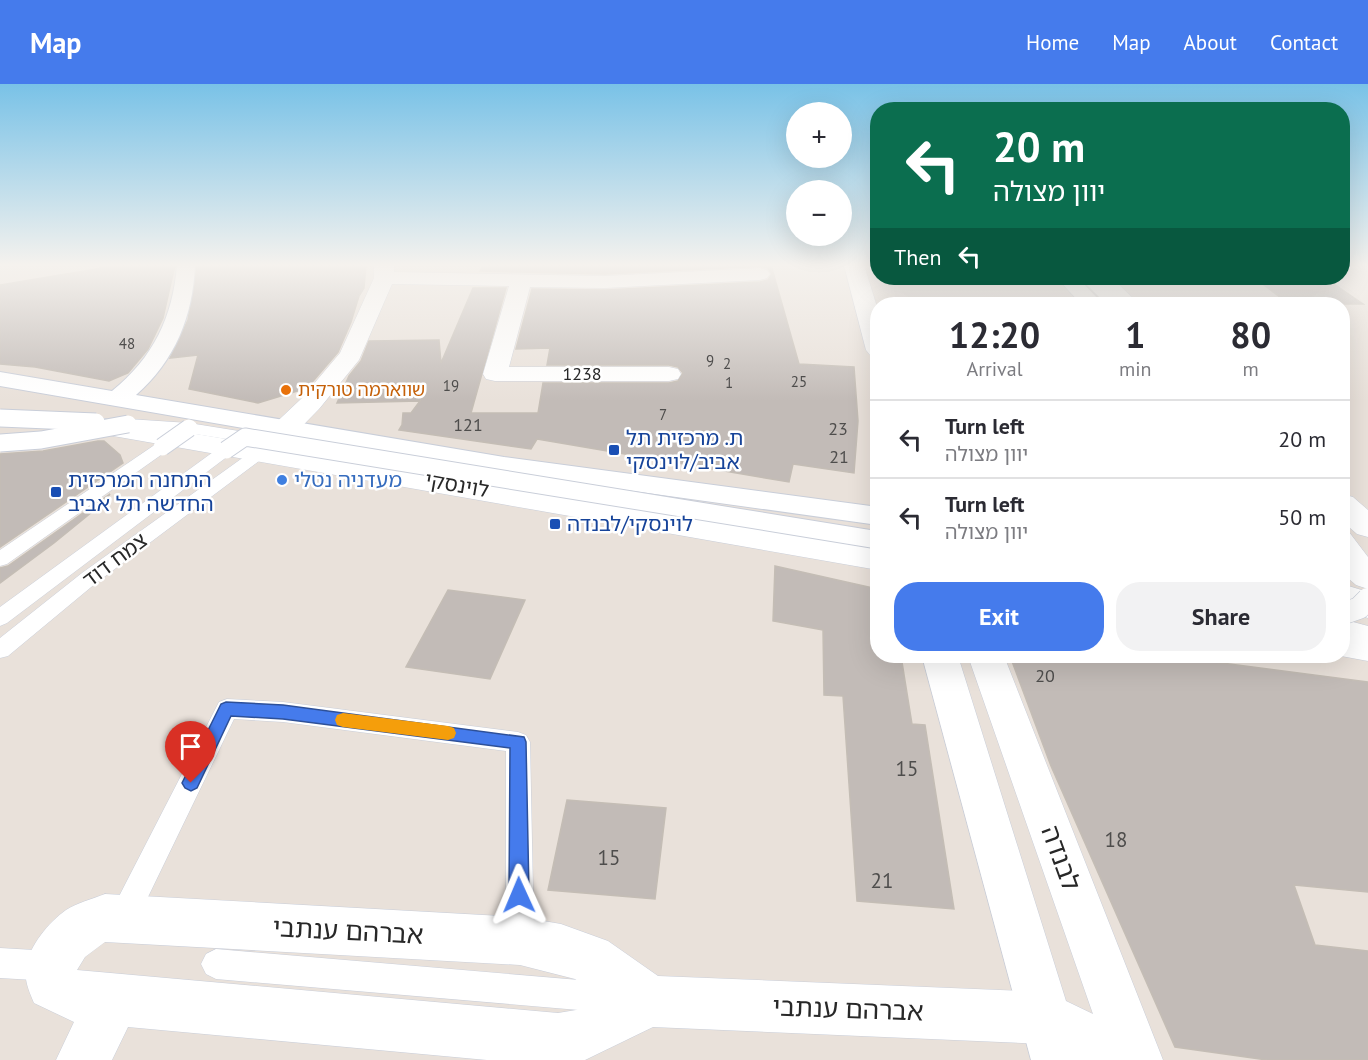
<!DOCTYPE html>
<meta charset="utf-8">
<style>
:root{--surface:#fff;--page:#f2f2f3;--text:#2b2b33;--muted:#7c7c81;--line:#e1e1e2;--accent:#457bec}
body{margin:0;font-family:"PT Sans","Noto Sans Hebrew",sans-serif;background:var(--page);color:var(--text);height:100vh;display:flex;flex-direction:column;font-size:22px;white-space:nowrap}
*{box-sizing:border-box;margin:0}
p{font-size:20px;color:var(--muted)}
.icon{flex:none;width:33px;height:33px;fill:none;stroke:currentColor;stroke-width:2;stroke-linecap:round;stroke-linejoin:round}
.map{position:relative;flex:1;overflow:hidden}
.side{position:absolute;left:870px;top:213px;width:480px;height:366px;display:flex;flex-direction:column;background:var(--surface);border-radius:24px;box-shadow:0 6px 24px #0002}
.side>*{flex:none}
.hud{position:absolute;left:870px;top:18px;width:480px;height:183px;border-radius:24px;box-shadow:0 6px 24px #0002;background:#0b6e4f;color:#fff;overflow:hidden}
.controls{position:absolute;left:786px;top:18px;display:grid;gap:12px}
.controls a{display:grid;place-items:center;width:66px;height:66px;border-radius:50%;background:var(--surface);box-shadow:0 6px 24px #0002;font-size:30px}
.pin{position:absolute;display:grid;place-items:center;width:51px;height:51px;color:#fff;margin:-62px -26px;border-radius:50% 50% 50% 0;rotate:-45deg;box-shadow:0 0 6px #0007}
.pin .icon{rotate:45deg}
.me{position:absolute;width:66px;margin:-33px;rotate:359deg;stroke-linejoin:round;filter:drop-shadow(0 0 4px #0008)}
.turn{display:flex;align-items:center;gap:21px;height:126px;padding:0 24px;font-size:27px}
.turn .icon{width:78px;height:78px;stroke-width:2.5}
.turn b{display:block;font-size:42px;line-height:51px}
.then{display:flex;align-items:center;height:57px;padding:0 24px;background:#0003;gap:12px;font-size:22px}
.eta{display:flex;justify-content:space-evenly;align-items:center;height:102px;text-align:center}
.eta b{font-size:36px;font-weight:800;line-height:42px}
.primary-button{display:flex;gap:12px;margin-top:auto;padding:12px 24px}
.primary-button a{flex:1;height:69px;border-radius:24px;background:var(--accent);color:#fff;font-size:24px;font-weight:800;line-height:69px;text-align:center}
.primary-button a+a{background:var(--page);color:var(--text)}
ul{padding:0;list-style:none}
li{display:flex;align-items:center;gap:18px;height:78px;padding:0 24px;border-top:2px solid var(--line)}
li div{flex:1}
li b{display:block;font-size:22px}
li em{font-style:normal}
header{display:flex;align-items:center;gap:36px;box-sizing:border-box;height:84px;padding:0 30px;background:var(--accent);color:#fff}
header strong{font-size:28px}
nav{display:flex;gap:33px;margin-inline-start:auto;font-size:21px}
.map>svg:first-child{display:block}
</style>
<header>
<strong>Map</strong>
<nav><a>Home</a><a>Map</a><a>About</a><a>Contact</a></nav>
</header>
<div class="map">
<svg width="1368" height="976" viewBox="0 0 1368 976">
<rect width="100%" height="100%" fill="#e9e1da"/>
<g fill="#c2bbb7" stroke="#c4bdb5" stroke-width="1.5">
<path d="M120,181H175L163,234L148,265L128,289L109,297L35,283L0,280V201Z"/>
<path d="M197,181H366L364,204L359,212L351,238L338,268L307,304L258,319L189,305L198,271L170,274L188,236Z"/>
<path d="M483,181H771L799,280L854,283L858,337L854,389L793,380L789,398L537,355L531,365L399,346L402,341L403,329H411L420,317L337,319L349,292L361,277L369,257L439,256L441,279L473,204H506L471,329H538L543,299H669L678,297L683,289L678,283L669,281H547L550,264L516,265L532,205L605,206L760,198L768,196L772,190L768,184L760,182L605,190L480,187Z"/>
<path d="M1255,194H1325L1363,220H1289Z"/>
<path d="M98,357H104L120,371L123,379L0,463V370L43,367Z"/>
<path d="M110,410L103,419L54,459L0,499V484L8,482Z"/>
<path d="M775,482L878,505V572H901L912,640L925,641L954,825L857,817L843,612L824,611L823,546L773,537Z"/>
<path d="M448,506L525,516L490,595L406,583Z"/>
<path d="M1010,572H1168L1368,598V808L1294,801L1315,861L1368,867V976H1267L1175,963L1051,682Z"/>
<path d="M567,716L666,724L655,815L548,806Z"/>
</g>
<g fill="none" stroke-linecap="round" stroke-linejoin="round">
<g stroke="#c9ced9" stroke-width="1">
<g id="service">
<path d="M1080,194H1092L1119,220H1106Z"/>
<path d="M128,335L189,339L245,348L253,353L245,358L189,349L122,343L120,340L122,337Z"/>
<path d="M162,358L170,363L168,366L7,480L0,482V466L156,360Z"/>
<path d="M226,361L234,366L232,369L7,539L0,542V523L220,363Z"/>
<path d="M261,363L269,368L267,371L96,499L8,572L0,574V554L82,489L255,365Z"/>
<path d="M1342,446L1349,448L1368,473V500L1361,498L1355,484L1342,466Z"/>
<path d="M1342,535L1368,542V558L1342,551Z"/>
<path d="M227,615L283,618L518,648L526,651L530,658L534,857L530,867L520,871L510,867L506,857V667L283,638L234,635L133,844L123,848L113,844L109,834L113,824L219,618Z"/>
<path d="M0,864L51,867L61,872L66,882L61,892L51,897L0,894Z"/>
<path d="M216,865L626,900L637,904L641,915L637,926L626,930L216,895L206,890L201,880L206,870Z"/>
</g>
</g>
<g stroke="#c9ced9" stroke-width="2">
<path id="pedestrian" d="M177,181H195C193,232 175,277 136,311L504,373L878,423V441L504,389L0,302V288L112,307C153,274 173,233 177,181Z"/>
</g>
<g stroke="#c9ced9" stroke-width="1">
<g id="minor">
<path d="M374,181H394V188L605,192L760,184L767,186L770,190L767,194L760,196L605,204L530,203L509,283H669L678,285L681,290L678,295L669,297H495L486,295L483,290L509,202L392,200L359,276L319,325L271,374L261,376L251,374L247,368L251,362L301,315L340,269L374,194Z"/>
<path d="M105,810L520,833L561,840L608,857L658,892L1046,908L1064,916L1072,934L1064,952L1046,960L653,943L585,976H487L128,943L112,976H56L74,938L34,919C29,907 24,896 26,883C29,862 49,838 66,826C77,819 92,815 105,810ZM105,858L520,881L575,895L602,914L576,926L558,929L77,886L85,873Z"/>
</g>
</g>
<g stroke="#c9ced9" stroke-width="1">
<g id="tertiary">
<path d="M844,181H864L878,226V273L870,271L866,266Z"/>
<path d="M88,332L878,464V486L79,346L75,340L79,334Z"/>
<path d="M1342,500L1368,508V534L1342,525Z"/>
<path d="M1342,544L1368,549V577L1341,572Z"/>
<path d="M922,572H958L1066,917L1093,930L968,572H1004L1163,976H1031Z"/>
</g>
</g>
<g stroke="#c9ced9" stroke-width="1">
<g id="secondary">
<path d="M1057,194H1078L1103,220H1081Z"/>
<path d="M1091,194H1112L1139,220H1116Z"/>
<path d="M1342,410L1353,413L1368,426V453L1357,450L1342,437Z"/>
<path d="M1342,459L1353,462L1368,475V505L1356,501L1342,489Z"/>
</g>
</g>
<use href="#service" fill="#fff" fill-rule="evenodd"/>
<use href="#pedestrian" fill="#fff" fill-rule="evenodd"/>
<use href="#minor" fill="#fff" fill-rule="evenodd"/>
<use href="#tertiary" fill="#fff" fill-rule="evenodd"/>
<use href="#secondary" fill="#fff" fill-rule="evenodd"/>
<g stroke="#c9ced9" stroke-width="19" stroke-linecap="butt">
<g id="service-bridge-far1">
<path d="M0,334L96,338"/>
<path d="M0,359L41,356L128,340"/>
<path d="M162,363L189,344"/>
<path d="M226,366L245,353L878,456"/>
</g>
</g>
<g stroke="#c9ced9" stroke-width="23" stroke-linecap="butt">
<path id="service-bridge" d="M1342,530L1359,524L1368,515"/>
</g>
<use href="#service-bridge-far1" stroke="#fff" stroke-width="17"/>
<use href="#service-bridge" stroke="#fff" stroke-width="22"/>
</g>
<linearGradient id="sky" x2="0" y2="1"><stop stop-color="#79c2e7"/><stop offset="0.57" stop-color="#f5f2ee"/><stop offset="1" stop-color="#f5f2ee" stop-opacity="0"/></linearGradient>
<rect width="1368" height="317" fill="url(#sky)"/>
<path fill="#457bec" stroke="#2d5099" stroke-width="1.5" d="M226,618L283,621L524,653L526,658L529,811L526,818L519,821L512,818L509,811L510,664L283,635L231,632L197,704L191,707L185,704L182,699L185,693L221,620Z"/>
<path fill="#f59e0b" d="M343,629L448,642L454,644L456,649L454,654L448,656L343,643L337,641L335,636L337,631Z"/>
<circle fill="#e8710a" stroke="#fff" stroke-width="2" cx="286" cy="306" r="6"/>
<g fill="#1a4fb4" stroke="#fff" stroke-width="2">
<rect x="608" y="360" width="12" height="12" rx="3"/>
<rect x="50" y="402" width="12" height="12" rx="3"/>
<rect x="549" y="434" width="12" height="12" rx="3"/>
</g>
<circle fill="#3f7fe0" stroke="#fff" stroke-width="2" cx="282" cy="396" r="6"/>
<g text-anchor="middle" stroke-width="5" stroke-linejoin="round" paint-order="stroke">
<g font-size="15" fill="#4e4d4c">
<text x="127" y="265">48</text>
<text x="710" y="282">9</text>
<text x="727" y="285">2</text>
<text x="799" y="303">25</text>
<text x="729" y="304">1</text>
<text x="451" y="307">19</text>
<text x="663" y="336">7</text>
</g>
<g font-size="18" fill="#282828" stroke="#fff">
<text x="582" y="296">1238</text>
</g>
<g font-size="18" fill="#c56008" stroke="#fff" text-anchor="start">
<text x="298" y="312">שווארמה טורקית</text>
</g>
<g font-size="18" fill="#4e4d4c">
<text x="468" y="347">121</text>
<text x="838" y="351">23</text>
<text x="839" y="379">21</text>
<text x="1045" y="598">20</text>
</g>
<g font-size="21" fill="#164399" stroke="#fff" text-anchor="start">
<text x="626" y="361">ת. מרכזית תל<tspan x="626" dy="24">אביב/לוינסקי</tspan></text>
<text x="68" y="403">התחנה המרכזית<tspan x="68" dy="24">החדשה תל אביב</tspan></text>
<text x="567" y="447">לוינסקי/לבנדה</text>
</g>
<g font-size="21" fill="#366cbe" stroke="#fff" text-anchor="start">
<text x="294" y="403">מעדניה נטלי</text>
</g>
<g font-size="21" fill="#282828" stroke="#fff">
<text transform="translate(457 401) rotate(10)" y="7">לוינסקי</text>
<text transform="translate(115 476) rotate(-37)" y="7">צמח דוד</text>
</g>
<g font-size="21" fill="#4e4d4c">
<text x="907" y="692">15</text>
<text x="1116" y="763">18</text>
<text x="609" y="781">15</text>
<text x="882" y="804">21</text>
</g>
<g font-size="26" fill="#282828" stroke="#fff">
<text transform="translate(1061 774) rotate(70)" y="9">לבנדה</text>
<text transform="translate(348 847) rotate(3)" y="9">אברהם ענתבי</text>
<text transform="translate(848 925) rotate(2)" y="9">אברהם ענתבי</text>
</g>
</g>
</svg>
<div class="controls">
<a>+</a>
<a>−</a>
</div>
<div class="pin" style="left:191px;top:699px;background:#d93025"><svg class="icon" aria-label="arrive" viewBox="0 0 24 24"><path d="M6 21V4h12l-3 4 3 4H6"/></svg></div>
<svg class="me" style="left:519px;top:811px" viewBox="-20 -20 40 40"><path d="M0-17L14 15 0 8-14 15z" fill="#457bec" stroke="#fff" stroke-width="4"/></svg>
<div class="hud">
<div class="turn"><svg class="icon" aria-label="left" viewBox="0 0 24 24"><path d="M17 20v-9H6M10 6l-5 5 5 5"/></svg><div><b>20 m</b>יוון מצולה</div></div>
<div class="then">Then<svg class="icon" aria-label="left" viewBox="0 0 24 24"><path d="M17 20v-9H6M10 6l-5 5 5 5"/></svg></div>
</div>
<section class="side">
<div class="eta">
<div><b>12:20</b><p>Arrival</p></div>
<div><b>1</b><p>min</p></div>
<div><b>80</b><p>m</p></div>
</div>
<ul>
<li><svg class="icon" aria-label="left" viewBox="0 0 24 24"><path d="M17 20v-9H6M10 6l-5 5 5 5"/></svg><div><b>Turn left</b><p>יוון מצולה</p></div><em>20 m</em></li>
<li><svg class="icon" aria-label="left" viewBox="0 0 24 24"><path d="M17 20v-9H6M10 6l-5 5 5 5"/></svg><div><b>Turn left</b><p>יוון מצולה</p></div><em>50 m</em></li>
</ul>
<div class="primary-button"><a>Exit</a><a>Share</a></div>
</section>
</div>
